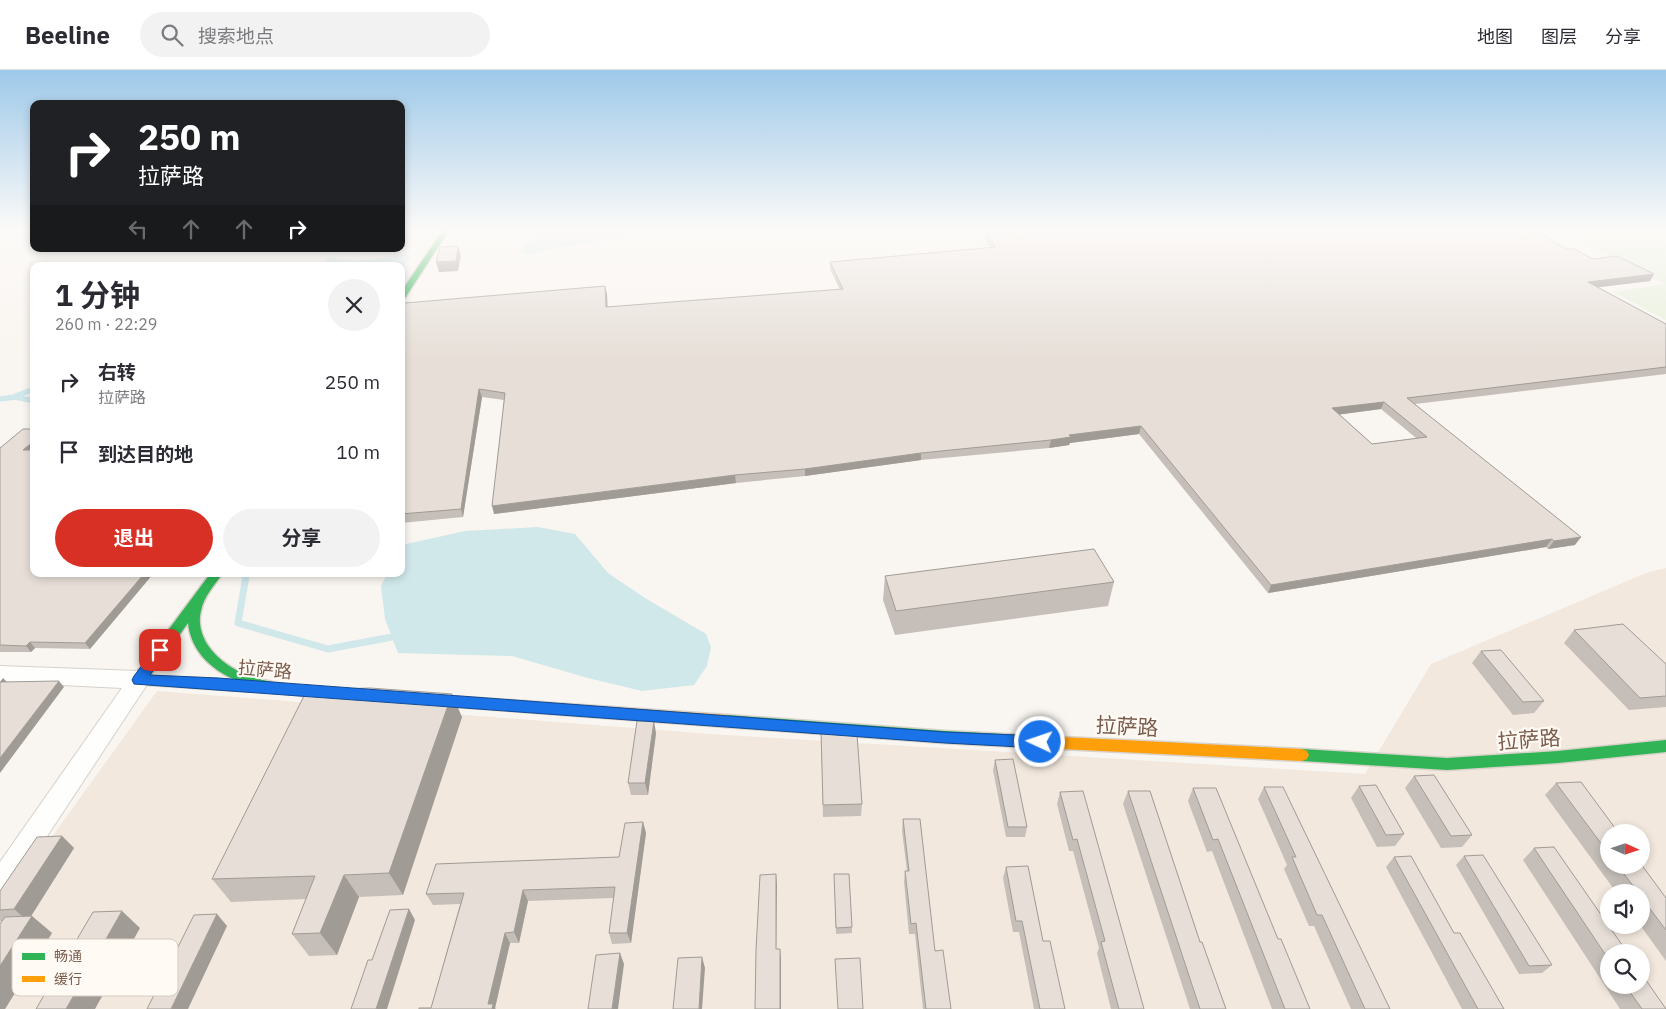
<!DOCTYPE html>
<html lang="zh">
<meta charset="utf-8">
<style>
:root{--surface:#fff;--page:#f2f2f3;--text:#2b2b33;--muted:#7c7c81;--line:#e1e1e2;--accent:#d93025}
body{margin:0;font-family:"IBM Plex Sans","Noto Sans SC",sans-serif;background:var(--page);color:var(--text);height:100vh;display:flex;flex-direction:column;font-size:19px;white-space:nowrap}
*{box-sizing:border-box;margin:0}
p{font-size:16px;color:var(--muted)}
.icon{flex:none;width:28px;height:28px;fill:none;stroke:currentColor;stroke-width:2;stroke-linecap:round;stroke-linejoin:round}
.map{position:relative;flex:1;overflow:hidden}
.side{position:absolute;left:30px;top:192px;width:375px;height:315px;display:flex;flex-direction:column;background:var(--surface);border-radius:10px;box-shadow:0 2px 8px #0003}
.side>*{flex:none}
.banner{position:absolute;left:30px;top:30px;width:375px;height:152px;border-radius:10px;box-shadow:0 2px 8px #0003;background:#202124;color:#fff;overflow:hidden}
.needle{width:32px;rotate:93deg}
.tools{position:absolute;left:1600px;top:754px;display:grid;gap:10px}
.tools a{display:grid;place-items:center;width:50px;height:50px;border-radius:50%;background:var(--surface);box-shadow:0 2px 8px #0003;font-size:25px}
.pin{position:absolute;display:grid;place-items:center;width:42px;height:42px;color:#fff;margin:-21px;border-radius:10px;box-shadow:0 2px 8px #0006}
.me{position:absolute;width:55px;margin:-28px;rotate:273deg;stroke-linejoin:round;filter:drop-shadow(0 0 4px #0008)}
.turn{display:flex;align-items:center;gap:18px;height:105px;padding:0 25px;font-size:22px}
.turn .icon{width:65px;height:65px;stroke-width:2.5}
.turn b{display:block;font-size:35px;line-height:42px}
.lanes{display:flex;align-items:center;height:48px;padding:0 25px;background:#0003;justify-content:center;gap:25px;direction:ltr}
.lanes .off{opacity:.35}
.round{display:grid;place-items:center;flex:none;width:52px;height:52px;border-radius:26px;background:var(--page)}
.head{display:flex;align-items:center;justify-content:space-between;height:85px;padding:0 25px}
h1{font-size:30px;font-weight:700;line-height:38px}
.button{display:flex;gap:10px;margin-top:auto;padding:10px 25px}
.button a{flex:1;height:58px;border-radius:30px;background:var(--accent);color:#fff;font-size:20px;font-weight:700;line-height:58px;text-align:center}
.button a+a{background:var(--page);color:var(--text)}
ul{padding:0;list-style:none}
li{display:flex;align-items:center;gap:15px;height:70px;padding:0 25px}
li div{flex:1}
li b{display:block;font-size:19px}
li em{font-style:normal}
header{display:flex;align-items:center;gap:30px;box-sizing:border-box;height:70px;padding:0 25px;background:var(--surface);border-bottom:1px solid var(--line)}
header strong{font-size:24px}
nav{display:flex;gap:28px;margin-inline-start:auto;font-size:18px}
.search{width:350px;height:45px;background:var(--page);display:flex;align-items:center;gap:12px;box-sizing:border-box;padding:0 18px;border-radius:28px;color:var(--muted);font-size:19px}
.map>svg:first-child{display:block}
</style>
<header>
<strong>Beeline</strong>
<div class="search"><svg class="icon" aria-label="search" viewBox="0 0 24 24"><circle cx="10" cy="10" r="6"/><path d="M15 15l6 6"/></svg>搜索地点</div>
<nav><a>地图</a><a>图层</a><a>分享</a></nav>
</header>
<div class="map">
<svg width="1666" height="939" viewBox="0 0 1666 939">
<rect width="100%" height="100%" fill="#f9f5f0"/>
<path fill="#f2e8de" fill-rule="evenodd" d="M1666,498V939H0V839L157,621L710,664L1365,704L1431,594L1646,503ZM1609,762H1641V795H1609ZM1609,822H1641V855H1609ZM1609,882H1641V915H1609Z"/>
<path fill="#e7f0db" d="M1569,160H1666V250L1613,222L1665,214L1589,176Z"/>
<g fill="#d0e8ea">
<path d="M545,160H632L633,161L624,168L573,175L528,185L521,181L537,163Z"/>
<path d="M406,183L411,187L401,198V196H325L327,187C355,194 379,189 406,183Z"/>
<path d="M538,457L575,464L608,503L645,528L706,564L711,577L707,596L694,615L642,621L588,608L512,586L398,583L385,549L381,516L387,504H401L402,475L465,461Z"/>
</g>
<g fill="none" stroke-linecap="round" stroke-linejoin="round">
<g stroke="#d0e8ea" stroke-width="5.5">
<path d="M16,326L34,319"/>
<path d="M0,329L15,327L34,331"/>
</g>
<path stroke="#d0e8ea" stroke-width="7" d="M243,504L246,506L238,553L328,579L392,567"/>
<g stroke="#d7d1cb" stroke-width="2">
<path id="street" d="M0,596L139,601L147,604L150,610L9,824L0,828V792L122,618L0,612Z"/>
</g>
<g stroke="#d9d2cb" stroke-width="3">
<g id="fast">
<path d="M443,160H449L405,228L401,230V222Z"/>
<path d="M210,504H222C214,516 204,526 201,541C198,552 201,564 207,574C235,617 300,616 345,619L350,620L352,624L350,628L345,629C313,627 280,625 249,615L248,620L243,621L134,614L132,610L134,606ZM188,553C191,581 211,599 235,610L150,606Z"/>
<path d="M727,645L945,661L1062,667L1067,669L1069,673L1067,677L1062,679L945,673L727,657L722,655L720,651L722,647Z"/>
<path d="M1666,670V682L1558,693L1447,700L1302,691L1297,689L1295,685L1297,681L1302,679L1447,688L1558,681Z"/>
</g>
</g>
<g stroke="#d9d2cb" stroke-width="3">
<g id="slow">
<path d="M418,624L727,645L732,647L734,651L732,655L727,657L418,634L413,633L411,629L413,625Z"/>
<path d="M1062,667L1302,679L1307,681L1309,685L1307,689L1302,691L1062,679L1057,677L1055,673L1057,669Z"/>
</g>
</g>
<use href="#street" fill="#fefefd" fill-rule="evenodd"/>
<use href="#fast" fill="#30b455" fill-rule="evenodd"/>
<use href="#slow" fill="#ff9f0a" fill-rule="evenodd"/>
</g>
<g fill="#c6bfb9" fill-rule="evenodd">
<path d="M1010,160H1534L1566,179L1593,189L1654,204L1650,211L1598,217L1666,254V304L1415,334L1575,475L1548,479L1546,477L1268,523L1139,364L1070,373L1069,375L1049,378L921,390L805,406L736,413L494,444L504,330L482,327L463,447L401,453V246L607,223V237L840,220L830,199V192L991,178L984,169L985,163L1011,161ZM1381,339L1416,368L1372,374L1339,344Z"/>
<path d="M0,378L34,504H153L90,579L35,578L31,582H0Z"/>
<path d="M885,506L1114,512L1108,536L895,565L883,530Z"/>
<path d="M1574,560L1666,594V637L1629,640L1564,573Z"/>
<path d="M1481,581L1544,631L1534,643L1513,645L1472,593Z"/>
<path d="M462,647L403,825L359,827L337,885L309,886L292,864L306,829L231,832L212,809Z"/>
<path d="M821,661L862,734L861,746L823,747Z"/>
<path d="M656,663L648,725H631L628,713Z"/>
<path d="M995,690L1027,757L1025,767H1006L993,700Z"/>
<path d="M1414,706L1472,765L1462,777L1441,778L1405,718Z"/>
<path d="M1556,713L1609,762V795H1641L1666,828V891L1640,855H1641V822H1616L1545,725Z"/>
<path d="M1359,716L1404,764L1395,776L1377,777L1351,728Z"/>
<path d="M1264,717L1390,939H1351L1314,856H1309L1284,799L1287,795L1258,729Z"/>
<path d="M1193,718L1278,869L1310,939H1272L1212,781L1207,782L1188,731Z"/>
<path d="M1128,721L1200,872L1226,939H1190L1123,734Z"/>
<path d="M1060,722L1144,939H1111L1097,883L1099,878L1073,781H1069L1057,734Z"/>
<path d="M903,749L935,881L951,939H923L915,864H909L904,812L905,801H907L902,761Z"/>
<path d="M643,752L646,763L631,873L612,874L609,863L614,828L528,831L519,873H510L495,938H431L460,834L433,835L426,824L619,787Z"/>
<path d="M62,766L74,778L31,846L52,863L5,939H0L2,852L0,851V821Z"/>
<path d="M1534,778L1609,882V915H1641L1666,939H1620L1523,790Z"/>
<path d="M1464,786L1552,895L1542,903L1519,904L1456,795Z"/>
<path d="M1394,787L1454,863L1504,939H1462L1386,797Z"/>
<path d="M1006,797L1043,871L1065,939H1034L1019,862H1013L1003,808Z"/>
<path d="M834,804L852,857V863L836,864Z"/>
</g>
<g fill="#a19b96">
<path d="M458,176L461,185L458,201L439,202L436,192Z"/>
<path d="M1654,204L1650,211L1584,219L1588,212Z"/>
<path d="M605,216L607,223L608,244L606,237Z"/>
<path d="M479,319L482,327L463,447L461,439Z"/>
<path d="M1384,332L1381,339L1329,346L1332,338Z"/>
<path d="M1141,356L1139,364L1070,373L1069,375L1049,378L1051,370L1069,365Z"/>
<path d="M34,371V380H23Z"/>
<path d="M921,383V390L805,406V399Z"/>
<path d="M735,405L736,413L494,444L492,436Z"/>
<path d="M1581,467L1575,475L1548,479L1554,471Z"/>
<path d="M1552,469L1546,477L1268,523L1271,515Z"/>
<path d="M144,504H153L90,579L85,573Z"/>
<path d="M30,572L35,578L31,582L26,576Z"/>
<path d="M3,608L9,614L0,612Z"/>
<path d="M59,611L64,617L0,703V688Z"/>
<path d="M452,624L462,647L403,825L389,803Z"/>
<path d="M654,651L656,663L648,725L645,713Z"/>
<path d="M643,752L646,763L631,873L627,863Z"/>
<path d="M62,766L74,778L28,851L14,839Z"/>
<path d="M776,804L777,815L776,889Z"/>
<path d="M344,805L359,827L337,885L320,863Z"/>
<path d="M523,820L528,831L519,873L514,862Z"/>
<path d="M409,839L415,850L387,939H376Z"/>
<path d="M122,841L140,858L95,939H66Z"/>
<path d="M217,844L227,856L188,939H171Z"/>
<path d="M32,846L52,863L5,939H0V896Z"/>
<path d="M505,863L510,873L495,938L496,939H490L488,934Z"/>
<path d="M780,879L781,889V939H780Z"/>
<path d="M620,883L624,894L618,939H612Z"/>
<path d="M702,887L705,898L702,939H699Z"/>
</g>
<g fill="#e6ded7" stroke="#a19b96" fill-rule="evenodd">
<path d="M1016,160H1534L1566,179H1574L1593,189L1617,186L1654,204L1588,212L1666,254V297L1407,328L1581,467L1554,471L1552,469L1271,515L1141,356L1069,365L1071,367L1051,370L921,383L805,399L735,405L492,436L505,323L479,319L461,439L401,444V246L405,233L605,216L606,237L843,219L830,192L996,177L985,163L1017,160ZM1384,332L1427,367L1372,374L1332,338Z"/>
<path d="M458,176L456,191L436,192L440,177Z"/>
<path d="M23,359H34V371L23,380H34V504H144L85,573L30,572L26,576L0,575V378Z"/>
<path d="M1094,479L1114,512L896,541L885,506Z"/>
<path d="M1623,554L1666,594V626L1640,628L1574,560Z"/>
<path d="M1501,580L1544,631L1523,632L1481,581Z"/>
<path d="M59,611L0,688V612Z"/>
<path d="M370,618L452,624L389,803L344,805L320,863L292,864L315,806L212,809L307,620Z"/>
<path d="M637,651H654L645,713H628Z"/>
<path d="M821,661L857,664L862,734L823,735Z"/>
<path d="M1013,689L1027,757H1008L995,690Z"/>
<path d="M1434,705L1472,765L1451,766L1414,706Z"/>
<path d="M1581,712L1618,762H1609V784L1556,713Z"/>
<path d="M1376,715L1404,764L1386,765L1359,716Z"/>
<path d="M1264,717H1283L1390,939H1365L1322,845H1317L1292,787H1296Z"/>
<path d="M1193,718H1216L1278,869H1281L1310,939H1285L1218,769L1213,770Z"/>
<path d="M1083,721L1144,939H1119L1101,872L1105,871L1077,769L1073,770L1060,722Z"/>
<path d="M1128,721H1150L1200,872H1202L1226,939H1200Z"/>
<path d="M903,749H920L935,881L943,880L951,939H926L916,853L911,854L905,801H909Z"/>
<path d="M643,752L627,863H609L615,817L523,820L514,862L505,863L488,934H493L492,939H419V938H431L464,823L426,824L436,794L619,787L625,753Z"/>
<path d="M62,766L14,839L0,840V821L37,767Z"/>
<path d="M1554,777L1627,882H1609V890L1534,778Z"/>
<path d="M1483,785L1552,895L1529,896L1464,786Z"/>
<path d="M1411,786L1454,863H1460L1504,939H1478L1394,787Z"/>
<path d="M1641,794L1666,828V860L1641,827V822H1638L1617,795H1641Z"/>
<path d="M1028,796L1043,871H1050L1065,939H1040L1022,851H1016L1006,797Z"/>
<path d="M776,804V879H780V939H755L756,880L760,805Z"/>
<path d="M834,804H849L852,857L836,858Z"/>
<path d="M409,839L376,939H351L368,890H372L390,840Z"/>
<path d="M122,841L66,939H36L93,842Z"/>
<path d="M217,844L171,939H147L194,845Z"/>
<path d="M32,846L0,896V854L5,847Z"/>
<path d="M620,883L612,939H588L596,885Z"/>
<path d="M702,887L699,939H673L678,888Z"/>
<path d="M860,888L863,939H838L835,889Z"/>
<path d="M1641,903L1666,939H1642L1625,915H1641Z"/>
</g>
<linearGradient id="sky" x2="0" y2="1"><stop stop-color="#9ec9e9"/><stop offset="0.55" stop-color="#fcfaf8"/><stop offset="1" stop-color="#fcfaf8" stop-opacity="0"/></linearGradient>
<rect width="1666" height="291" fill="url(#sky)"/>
<path fill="#1a73e8" stroke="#114b97" d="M160,576L165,577L167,580L150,605L218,608L945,662L1040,666L1046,668L1048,672L1046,676L1040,678L945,673L134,614L132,610L134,606L156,577Z"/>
<g text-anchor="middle" stroke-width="4.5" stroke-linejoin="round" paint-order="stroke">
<g font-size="18" fill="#7a5c4d" stroke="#fffaf3">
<text transform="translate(265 600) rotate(5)" y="6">拉萨路</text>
</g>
<g font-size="21" fill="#7a5c4d" stroke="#fffaf3">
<text transform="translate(1127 657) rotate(3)" y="7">拉萨路</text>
<text transform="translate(1529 670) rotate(-4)" y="7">拉萨路</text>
</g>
</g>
<rect x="12" y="869" width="166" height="57" rx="8" fill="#fffaf3" stroke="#d7cbc1" stroke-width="1"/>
<rect x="22" y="883" width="23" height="7" fill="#30b455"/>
<rect x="22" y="906" width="23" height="6" fill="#ff9f0a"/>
<g font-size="14" fill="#7a5c4d">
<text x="54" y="891">畅通</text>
<text x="54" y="914">缓行</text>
</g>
</svg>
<div class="tools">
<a><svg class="needle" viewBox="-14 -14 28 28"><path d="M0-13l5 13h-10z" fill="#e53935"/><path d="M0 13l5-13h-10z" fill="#7c7c81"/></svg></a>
<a><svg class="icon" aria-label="sound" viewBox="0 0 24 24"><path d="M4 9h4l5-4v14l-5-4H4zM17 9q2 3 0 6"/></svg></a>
<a><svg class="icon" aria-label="search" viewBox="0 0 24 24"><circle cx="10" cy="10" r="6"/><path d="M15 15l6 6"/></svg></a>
</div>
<div class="pin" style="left:160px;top:580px;background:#d93025"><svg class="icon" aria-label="arrive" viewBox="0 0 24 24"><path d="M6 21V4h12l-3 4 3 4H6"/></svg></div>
<svg class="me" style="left:1040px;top:672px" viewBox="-20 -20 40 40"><circle r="17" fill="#1a73e8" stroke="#fff" stroke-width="3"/><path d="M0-11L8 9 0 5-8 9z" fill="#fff"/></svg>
<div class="banner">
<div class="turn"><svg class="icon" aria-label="right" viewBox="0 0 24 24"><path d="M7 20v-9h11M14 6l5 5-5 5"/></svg><div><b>250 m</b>拉萨路</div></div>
<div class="lanes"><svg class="icon off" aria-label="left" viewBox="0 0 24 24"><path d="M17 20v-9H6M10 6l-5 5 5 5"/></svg><svg class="icon off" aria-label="ahead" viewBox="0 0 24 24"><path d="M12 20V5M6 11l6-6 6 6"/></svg><svg class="icon off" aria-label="ahead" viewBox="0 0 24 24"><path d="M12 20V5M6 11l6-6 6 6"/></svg><svg class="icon" aria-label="right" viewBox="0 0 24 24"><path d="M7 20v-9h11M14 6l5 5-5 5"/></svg></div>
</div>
<section class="side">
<div class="head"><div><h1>1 分钟</h1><p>260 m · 22:29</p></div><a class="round"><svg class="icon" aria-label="close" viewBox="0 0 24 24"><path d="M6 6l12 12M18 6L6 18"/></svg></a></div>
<ul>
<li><svg class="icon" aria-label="right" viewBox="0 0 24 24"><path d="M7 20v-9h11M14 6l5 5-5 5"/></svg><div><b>右转</b><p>拉萨路</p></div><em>250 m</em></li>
<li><svg class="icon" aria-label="arrive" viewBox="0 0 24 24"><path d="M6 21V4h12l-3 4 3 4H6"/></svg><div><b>到达目的地</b></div><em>10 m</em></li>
</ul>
<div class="button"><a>退出</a><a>分享</a></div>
</section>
</div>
